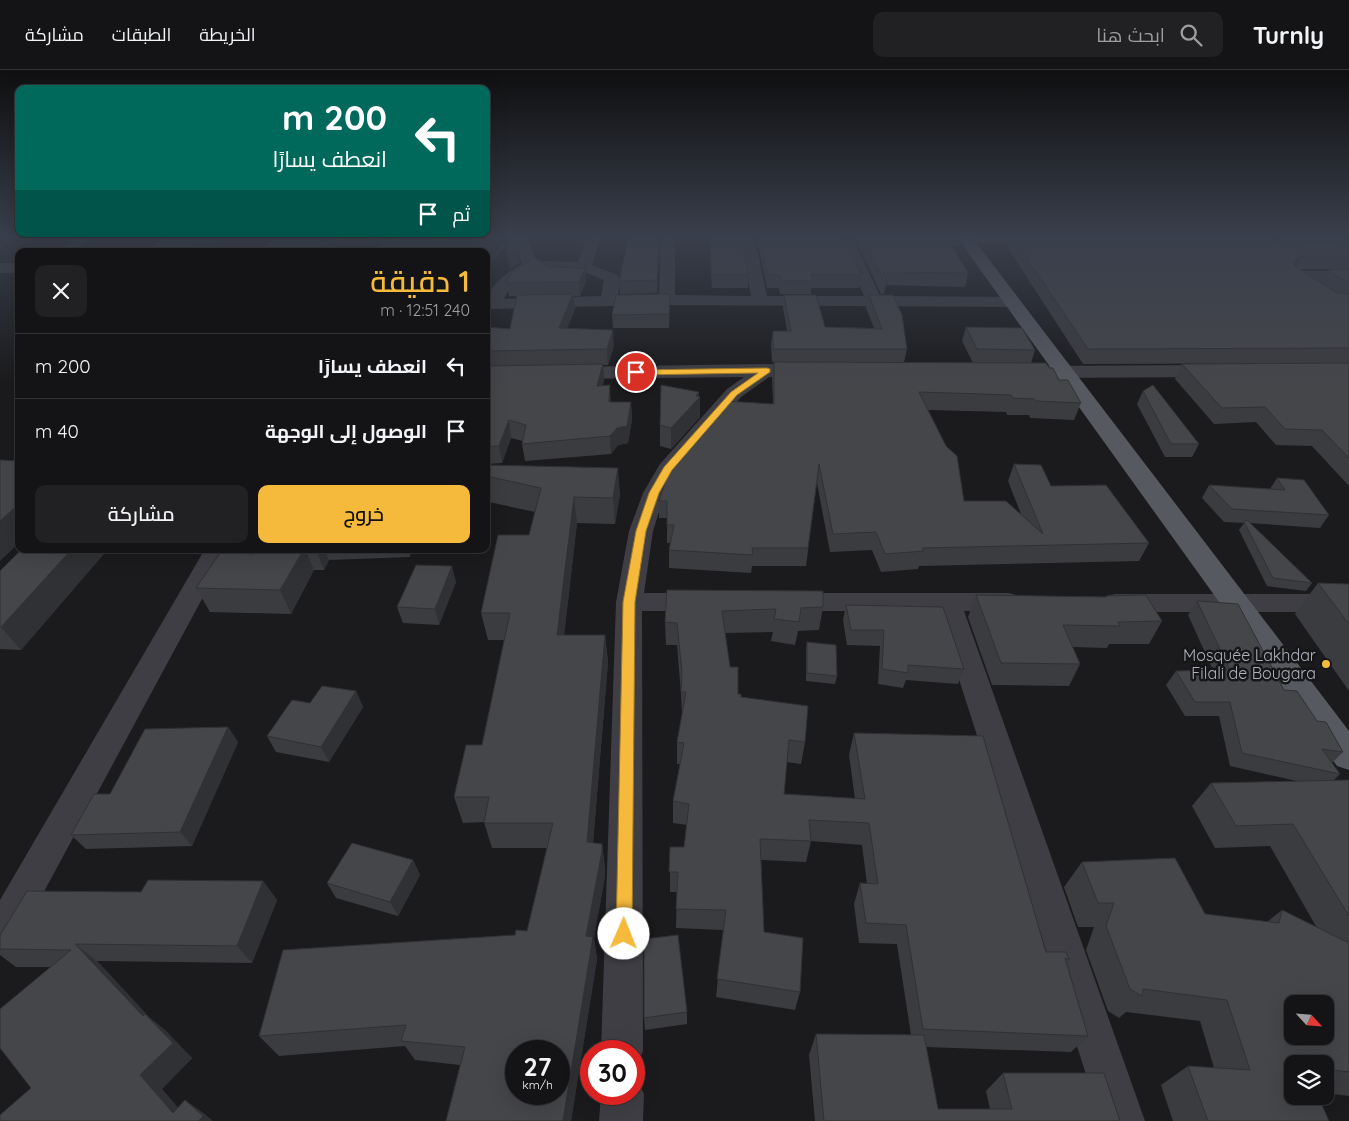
<!DOCTYPE html>
<html lang="ar">
<meta charset="utf-8">
<style>
:root{--surface:#141416;--page:#212123;--text:#f1f3f6;--muted:#9d9ea1;--line:#333335;--accent:#f5ba3b}
body{margin:0;font-family:Quicksand,Cairo,sans-serif;background:var(--page);color:var(--text);direction:rtl;height:100vh;display:flex;flex-direction:column;font-size:19px;white-space:nowrap}
*{box-sizing:border-box;margin:0}
p{font-size:16px;color:var(--muted)}
.icon{flex:none;width:28px;height:28px;fill:none;stroke:currentColor;stroke-width:2;stroke-linecap:round;stroke-linejoin:round}
.map{position:relative;flex:1;overflow:hidden;direction:ltr}
.panel{position:absolute;left:15px;top:178px;width:475px;height:305px;display:flex;flex-direction:column;background:var(--surface);border-radius:10px;box-shadow:0 5px 20px #0002,0 0 0 1px var(--line);direction:rtl}
.panel>*{flex:none}
.top-card{position:absolute;left:15px;top:15px;width:475px;height:152px;border-radius:10px;box-shadow:0 5px 20px #0002,0 0 0 1px var(--line);direction:rtl;background:#00695c;color:#fff;overflow:hidden}
.needle{width:32px;rotate:116deg}
.fabs{position:absolute;left:1284px;top:925px;display:grid;gap:10px}
.fabs a{display:grid;place-items:center;width:50px;height:50px;border-radius:10px;background:var(--surface);box-shadow:0 5px 20px #0002,0 0 0 1px var(--line);font-size:25px}
.speed{position:absolute;left:505px;top:970px;display:flex;gap:10px;font-size:25px;font-weight:700;text-align:center}
.speed>*{display:grid;place-content:center;width:65px;height:65px;border-radius:50%;background:var(--surface);box-shadow:0 5px 20px #0002,0 0 0 1px var(--line);line-height:1}
.speed small{font-size:12px;font-weight:400}
.speed .limit{border:8px solid #d22;background:#fff;color:#111}
.pin{position:absolute;display:grid;place-items:center;width:42px;height:42px;color:#fff;margin:-21px;border:2px solid #fff;border-radius:50%;box-shadow:0 1px 5px #0007}
.me{position:absolute;width:55px;margin:-28px;rotate:1deg;stroke-linejoin:round;filter:drop-shadow(0 0 4px #0008)}
.turn{display:flex;align-items:center;gap:18px;height:105px;padding:0 20px;font-size:22px}
.turn .icon{width:65px;height:65px;stroke-width:2.5}
.turn b{display:block;font-size:35px;line-height:42px}
.then{display:flex;align-items:center;height:48px;padding:0 20px;background:#0003;gap:10px;font-size:19px}
.round{display:grid;place-items:center;flex:none;width:52px;height:52px;border-radius:10px;background:var(--page)}
.headline{display:flex;align-items:center;justify-content:space-between;height:85px;padding:0 20px}
h1{font-size:30px;font-weight:600;line-height:38px;color:var(--accent)}
.primary-button{display:flex;gap:10px;margin-top:auto;padding:10px 20px}
.primary-button a{flex:1;height:58px;border-radius:10px;background:var(--accent);color:#111;font-size:20px;font-weight:600;line-height:58px;text-align:center}
.primary-button a+a{background:var(--page);color:var(--text)}
ul{padding:0;list-style:none}
li{display:flex;align-items:center;gap:15px;height:65px;padding:0 20px;border-top:1px solid var(--line)}
li div{flex:1}
li b{display:block;font-size:19px}
li em{font-style:normal}
header{display:flex;align-items:center;gap:30px;box-sizing:border-box;height:70px;padding:0 25px;background:var(--surface);border-bottom:1px solid var(--line)}
header strong{font-size:24px}
nav{display:flex;gap:28px;margin-inline-start:auto;font-size:18px}
.search{width:350px;height:45px;background:var(--page);display:flex;align-items:center;gap:12px;box-sizing:border-box;padding:0 18px;border-radius:10px;color:var(--muted);font-size:19px}
.map>svg:first-child{display:block}
</style>
<header>
<strong>Turnly</strong>
<div class="search"><svg class="icon" aria-label="search" viewBox="0 0 24 24"><circle cx="10" cy="10" r="6"/><path d="M15 15l6 6"/></svg>ابحث هنا</div>
<nav><a>الخريطة</a><a>الطبقات</a><a>مشاركة</a></nav>
</header>
<div class="map">
<svg width="1349" height="1051" viewBox="0 0 1349 1051">
<rect width="100%" height="100%" fill="#1b1b1d"/>
<g fill="none" stroke-linecap="round" stroke-linejoin="round">
<g fill="#3e3e44" fill-rule="evenodd">
<path d="M78,166H94L76,181H60Z"/>
<path d="M384,166H398L389,181H375Z"/>
<path d="M514,166H528L536,191L578,192L587,166H601L592,195L617,205L620,208L618,226L657,227L659,230L661,166H675V225L751,226L740,166H754L767,226H864L838,166H852L880,226L1013,227L1019,229L1021,232L1019,235L1013,237L667,235L661,233L659,230L657,233L651,235L486,239C486,216 504,205 522,194ZM533,200L582,201L604,210L601,226L504,229L511,215Z"/>
<path d="M960,166H1049L1051,169L1049,172L1044,173H965L960,172L958,169Z"/>
<rect x="0" y="193" width="19" height="10"/>
<path d="M1295,201H1349V211H1313L1339,227H1349V237L1329,235L1290,209L1287,206L1290,203Z"/>
<path d="M767,294L808,295L815,297L817,301L815,305L769,307L741,327L677,402L665,423L653,461L644,523H701L710,525L714,532L710,539L701,541H642L643,981L637,996L634,997V981H601L616,532L629,461L643,423L660,394L727,319L744,307L567,309L560,307L558,303L560,299L567,297Z"/>
<path d="M1213,295L1220,297L1222,301L1220,305L1213,307L1039,308L1032,306L1030,302L1032,298L1039,296Z"/>
<path d="M205,479H229L13,879L0,885V830Z"/>
<path d="M787,523H1008L1017,525L1021,532L1017,539L1008,541H964L1145,1051H1101L937,541H787L778,539L774,532L778,525Z"/>
<path d="M1115,524H1349V542H1115L1106,540L1102,533L1106,526Z"/>
<path d="M634,1007L637,1009L644,1024L643,1051H599L601,1024H634Z"/>
</g>
<path fill="#575961" fill-rule="evenodd" d="M956,166H971L1349,661V700L1337,696Z"/>
</g>
<g fill="#3b3c40">
<path d="M278,166H383L376,175H339Z"/>
<path d="M393,166H441L440,168H448L449,166H503L505,176L394,173Z"/>
<path d="M629,166H659L657,223L620,224L619,211Z"/>
<path d="M709,166H741L748,205V218H712Z"/>
<path d="M756,166H843L861,205L859,218H811V224H780L779,218H767Z"/>
<path d="M854,166H963L961,176H951L968,203L965,217L886,215L884,224H881Z"/>
<path d="M1008,166H1349V199H1299L1320,212L1327,200L1349,199V293L1083,294L1006,175Z"/>
<path d="M548,197L586,211L580,226H573L575,239L567,258L614,276L608,295H603L604,311L602,316L611,332H631L632,349L628,373L618,375L611,384L525,391L522,374L523,371L511,368L502,393L486,394V257L510,259L516,226H509L507,213Z"/>
<path d="M670,224L669,258H613L612,245Z"/>
<path d="M784,225L825,257L874,258L866,238L869,225L907,279L904,292L973,293L962,271L966,257L1035,280L1031,293L1049,298L1081,333L1074,350L1030,348L1029,345H1007L1006,342L928,340L964,431L1021,444L1008,411L1014,394L1149,473L1139,491L919,496L918,499L881,502L872,480L830,482L817,413L806,496H752L751,503L669,498V480L671,473H667V448H659V431L669,406L773,333L772,308L774,292H772L771,274L773,261H787L783,238Z"/>
<path d="M19,261V273L14,265Z"/>
<path d="M1349,293V416L1312,376L1276,375L1256,352L1214,354L1175,309L1182,294Z"/>
<path d="M1143,321L1199,374L1192,387H1165L1137,334Z"/>
<path d="M699,326L700,327V347L671,379L660,376V355Z"/>
<path d="M486,395L620,424L615,454L577,453L564,565H605L608,592L593,773L602,774L605,798V806L594,868L597,889L571,1051H446L460,995L415,990L405,976L279,986L259,966L527,861L547,778H492L484,752L463,753L454,727L482,675L504,570H488L481,543L529,465L535,442L489,432L488,428L486,433Z"/>
<path d="M1277,408L1329,445L1320,458L1250,453L1312,513L1306,521L1267,516L1239,460L1244,453L1224,452L1202,428L1209,415L1270,419Z"/>
<path d="M22,479H187L185,481L108,479L21,580L0,579V501Z"/>
<path d="M257,479H412L410,487L329,490L324,500H314L291,544L210,542L196,518L254,484Z"/>
<path d="M456,512L439,555L403,553L397,537Z"/>
<path d="M1318,513L1349,514V621L1295,544Z"/>
<path d="M667,520L823,537L819,560L798,561L795,575L771,571L773,562L725,563L730,597L738,624L741,627L805,672L801,694L787,692L784,724L855,729L849,685L854,663L1046,882H1066L1069,890L1067,892L1088,966L1071,982L926,977L938,1039H990L986,1021L1003,1003L1120,1051H815L809,985L816,964L911,965L897,874L859,873L854,834L860,813L867,814L862,775L811,771L806,792L761,790L764,862L800,922L795,940L716,927L723,860L676,858L677,822H670V777H684L687,755L673,753V731L680,694H677V672L682,644L681,624L677,575H666L665,552Z"/>
<path d="M976,525L1105,527L1106,526L1162,551L1149,574H1109L1107,578L1073,577L1080,594L1069,616L992,615L968,547Z"/>
<path d="M1197,531L1284,620L1317,651L1343,682L1332,693L1340,704L1334,710H1349V1026L1325,1023V994H1292L1329,1051H1173L1161,1015L1188,996L1214,998L1200,951L1126,942L1119,948L1108,941L1086,880L1094,857H1078L1064,817L1082,792L1205,844L1267,852L1282,840L1317,858L1270,776L1215,778L1192,736L1211,713L1297,711L1230,696L1219,646H1185L1166,615L1176,601L1213,600L1188,545Z"/>
<path d="M846,535L964,599L958,614L906,610L903,618L878,614L880,576L847,575L843,550Z"/>
<path d="M807,572L837,606L835,614L806,611V580Z"/>
<path d="M356,621L363,637L329,692L276,682L267,666L310,633Z"/>
<path d="M228,657L238,672L192,776L86,779L71,765L110,724Z"/>
<path d="M413,790L420,805L398,846L336,828L327,813Z"/>
<path d="M263,811L277,830L252,893L97,891L150,948L165,960L192,988L162,1019L178,1038L205,1044L31,1018L50,897H16L0,885V865L141,822Z"/>
<path d="M687,942V954L645,960L644,948Z"/>
</g>
<g fill="#303134">
<path d="M202,166H225L207,181H183Z"/>
<path d="M330,166H336L339,175L333,181H315Z"/>
<path d="M374,166H383L376,175Z"/>
<path d="M432,166H441L434,181L431,168Z"/>
<path d="M499,166H503L505,176L486,201V183Z"/>
<path d="M1271,166H1277L1272,175L1265,177Z"/>
<path d="M517,175L520,193L510,199L507,181Z"/>
<path d="M1302,186L1295,199L1292,193L1296,189Z"/>
<path d="M585,198L586,211L580,226L579,212Z"/>
<path d="M573,224L575,239L561,274L559,258Z"/>
<path d="M670,224V237L669,258V244Z"/>
<path d="M613,260L614,276L608,295L607,279Z"/>
<path d="M603,294L604,311L598,332L597,316Z"/>
<path d="M610,315L611,332H609Z"/>
<path d="M699,322V328L700,327V347L671,379V358Z"/>
<path d="M631,332L632,349L628,373L618,375L611,384L610,366L617,358Z"/>
<path d="M509,350L511,368L502,393L499,376Z"/>
<path d="M618,398L620,424L615,454L613,428Z"/>
<path d="M486,419L488,428L486,433Z"/>
<path d="M574,427L577,453L561,592L557,565Z"/>
<path d="M19,434V473L0,491V451Z"/>
<path d="M72,479H108L21,580L1,557Z"/>
<path d="M304,479H305L314,500L291,544L280,520Z"/>
<path d="M316,479H324L329,490L324,500Z"/>
<path d="M407,479H412L410,487Z"/>
<path d="M452,496L456,512L439,555L435,539Z"/>
<path d="M605,565L608,592L591,797L587,772Z"/>
<path d="M356,621L363,637L329,692L321,677Z"/>
<path d="M228,657L238,672L192,776L180,762Z"/>
<path d="M602,774L605,798V806L594,868L597,889L571,1051H563L586,866Z"/>
<path d="M413,790L420,805L398,846L390,832Z"/>
<path d="M263,811L277,830L252,893L237,876Z"/>
<path d="M75,874L97,891L150,948L165,960L192,988L162,1019L189,1051L173,1043L140,1005L143,946Z"/>
<path d="M185,1030L205,1044L213,1051H199Z"/>
</g>
<g fill="#45464a" stroke="#303134" fill-rule="evenodd">
<path d="M171,166H202L183,181H145L162,169L169,168Z"/>
<path d="M278,166H330L315,181H261Z"/>
<path d="M401,166H432L431,168H448L449,166H499L486,183V181H387Z"/>
<path d="M508,166H513L515,168L517,175L507,181Z"/>
<path d="M629,166H659L657,210L619,211Z"/>
<path d="M710,166H741L748,205H712Z"/>
<path d="M759,166H843L861,205L811,204L812,211H781L780,205H768Z"/>
<path d="M862,166H946L968,203L883,202L887,211H884Z"/>
<path d="M1012,166H1271L1270,169L1273,173L1279,174L1349,173V186H1302L1296,189L1292,193L1296,197L1337,223L1349,224V278L1088,279Z"/>
<path d="M532,189H537L548,197L585,198L579,212L507,213L511,203Z"/>
<path d="M1349,199V212H1347L1327,200Z"/>
<path d="M573,224L559,258L613,260L607,279L486,281V257L510,259L517,225Z"/>
<path d="M670,224L669,244L612,245L616,225Z"/>
<path d="M784,225H816L825,257L882,259L869,225H893L902,245L907,279H773V261H791Z"/>
<path d="M966,257L1022,258L1035,280L977,279Z"/>
<path d="M19,261V265H14Z"/>
<path d="M774,292L1046,293L1049,298H1053L1059,310H1068L1081,333L1036,331L1034,329L1013,328L1011,325L919,322L946,376L957,386L964,431H1006L1043,464L1014,394L1041,395L1051,416L1106,415L1149,473L922,478L924,481L885,484L876,462L833,464L819,394L808,478H752L753,485L669,480L674,455H667V431H659L667,406H669L679,386L726,331L774,334Z"/>
<path d="M1349,293V388L1322,360L1285,359L1265,337L1222,338L1182,294Z"/>
<path d="M603,294L597,316L610,315L609,332H631L627,356L617,358L610,366L522,374L526,355L509,350L499,376L486,377V296Z"/>
<path d="M661,315L699,322L696,326L700,327L671,358L660,355Z"/>
<path d="M1153,315L1199,374H1171L1143,321Z"/>
<path d="M0,390L19,391V434L0,451Z"/>
<path d="M486,395L618,398L613,428L574,427L557,565H605L587,772L602,774V781L586,866L593,867L563,1051H446L465,977L401,971L406,955L259,966L283,880L515,865L516,860L527,861L553,753H484L489,727H454L466,675H482L510,543H481L498,465H529L541,418L486,406ZM516,981H559V1024H516Z"/>
<path d="M1277,408L1304,410L1329,445L1232,439L1209,415L1285,420Z"/>
<path d="M1247,450L1312,513L1273,508L1244,452Z"/>
<path d="M22,479H72L1,557H0V501Z"/>
<path d="M257,479H304L280,520L196,518L220,483L254,484Z"/>
<path d="M416,495L452,496L435,539L397,537Z"/>
<path d="M1318,513L1349,514V554Z"/>
<path d="M667,520L823,521V537L801,538L799,552L774,549L776,539L722,541L730,597H738V624H741V627L808,636L805,672L789,670L784,724L865,729L854,663L983,666L1046,882H1066L1069,890L1065,888L1088,966L923,959L906,855L866,853L860,813L878,814L869,753L809,750L811,771L760,769L764,862L803,868L800,922L717,909L726,840L676,839L678,802H669L670,777H684L689,734L673,731L684,673L677,672L686,622H681L682,602L677,553L665,552Z"/>
<path d="M976,525L1107,527L1106,526L1146,525L1162,551L1118,552L1120,556L1063,555L1080,594L1001,593Z"/>
<path d="M1197,531L1238,534L1284,620L1297,621L1317,651L1326,652L1343,682L1322,679L1340,704L1242,683L1230,632H1195L1176,601L1230,600Z"/>
<path d="M846,535L943,537L964,599L908,595V603L882,599L884,560H851Z"/>
<path d="M807,572L836,575L837,606L807,603Z"/>
<path d="M322,616L356,621L321,677L267,666L292,630L310,633Z"/>
<path d="M228,657L180,762L71,765L94,724H110L145,659Z"/>
<path d="M1349,710V846L1293,754L1236,756L1211,713Z"/>
<path d="M352,773L413,790L390,832L327,813Z"/>
<path d="M1175,788L1205,844L1279,853L1282,840L1349,873V1002L1325,999V994H1292V1026H1318L1329,1051H1208L1188,996L1250,1000L1227,930L1143,919L1142,926L1130,919L1106,856L1114,833H1098L1082,792ZM1292,934H1325V966H1292Z"/>
<path d="M148,810L263,811L237,876L75,874L143,946L145,944L173,973L140,1005L173,1043L185,1030L203,1046L199,1051H0V1045L31,1018L0,978V939L71,880L0,879V865L27,821L141,822Z"/>
<path d="M678,865L687,942L644,948V869Z"/>
<path d="M816,964L924,965L938,1039H1012L1003,1003H1104L1120,1051H824Z"/>
</g>
<linearGradient id="sky" x2="0" y2="1"><stop stop-color="#0f0f10"/><stop offset="0.53" stop-color="#393f4c"/><stop offset="1" stop-color="#393f4c" stop-opacity="0"/></linearGradient>
<rect width="1349" height="313" fill="url(#sky)"/>
<path fill="#f5ba3b" stroke="#9f7926" d="M767,298L770,299V302L737,325L672,400L659,423L646,461L635,532L632,864L630,870L624,872L618,870L616,864L623,532L636,461L649,423L664,397L731,322L758,303L636,305L632,302L636,300Z"/>
<circle fill="#f5ba3b" stroke="#161618" stroke-width="2" cx="1326" cy="594" r="5"/>
<g text-anchor="middle" stroke-width="5" stroke-linejoin="round" paint-order="stroke">
<g font-size="16" fill="#adb2bd" stroke="#161618" text-anchor="end">
<text x="1316" y="591">Mosquée Lakhdar<tspan x="1316" dy="18">Filali de Bougara</tspan></text>
</g>
</g>
</svg>
<div class="fabs">
<a><svg class="needle" viewBox="-14 -14 28 28"><path d="M0-13l5 13h-10z" fill="#e53935"/><path d="M0 13l5-13h-10z" fill="#9d9ea1"/></svg></a>
<a><svg class="icon" aria-label="layers" viewBox="0 0 24 24"><path d="M12 4l9 5-9 5-9-5zM3 14l9 5 9-5"/></svg></a>
</div>
<div class="speed"><div>27<small>km/h</small></div><div class="limit">30</div></div>
<div class="pin" style="left:636px;top:302px;background:#d93025"><svg class="icon" aria-label="arrive" viewBox="0 0 24 24"><path d="M6 21V4h12l-3 4 3 4H6"/></svg></div>
<svg class="me" style="left:624px;top:864px" viewBox="-20 -20 40 40"><circle r="19" fill="#fff"/><path d="M0-13L10 11 0 6-10 11z" fill="#f5ba3b"/></svg>
<div class="top-card">
<div class="turn"><svg class="icon" aria-label="left" viewBox="0 0 24 24"><path d="M17 20v-9H6M10 6l-5 5 5 5"/></svg><div><b>200 m</b>انعطف يسارًا</div></div>
<div class="then">ثم<svg class="icon" aria-label="arrive" viewBox="0 0 24 24"><path d="M6 21V4h12l-3 4 3 4H6"/></svg></div>
</div>
<section class="panel">
<div class="headline"><div><h1>1 دقيقة</h1><p>240 m · 12:51</p></div><a class="round"><svg class="icon" aria-label="close" viewBox="0 0 24 24"><path d="M6 6l12 12M18 6L6 18"/></svg></a></div>
<ul>
<li><svg class="icon" aria-label="left" viewBox="0 0 24 24"><path d="M17 20v-9H6M10 6l-5 5 5 5"/></svg><div><b>انعطف يسارًا</b></div><em>200 m</em></li>
<li><svg class="icon" aria-label="arrive" viewBox="0 0 24 24"><path d="M6 21V4h12l-3 4 3 4H6"/></svg><div><b>الوصول إلى الوجهة</b></div><em>40 m</em></li>
</ul>
<div class="primary-button"><a>خروج</a><a>مشاركة</a></div>
</section>
</div>
